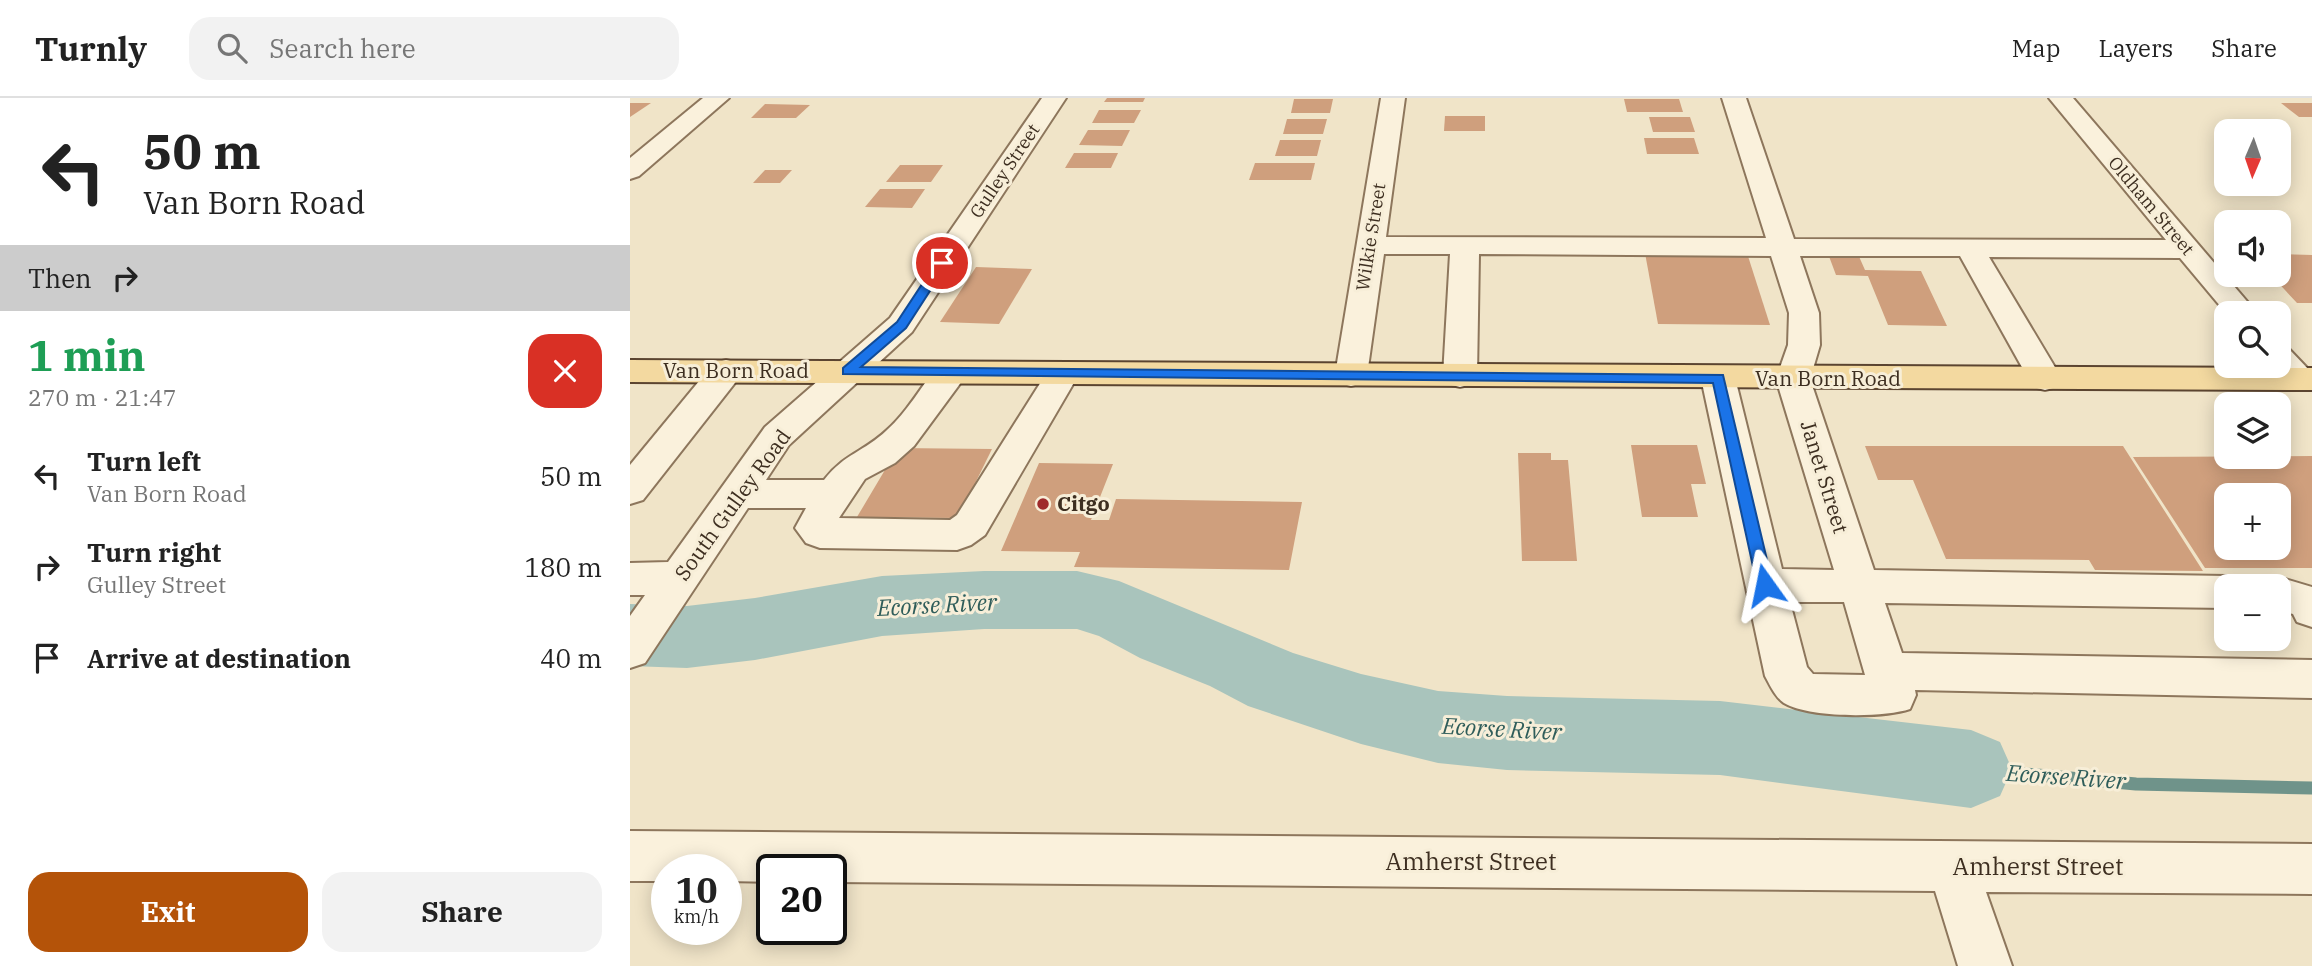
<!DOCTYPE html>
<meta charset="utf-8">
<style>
:root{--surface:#fff;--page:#f2f2f2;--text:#222;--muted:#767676;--line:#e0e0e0;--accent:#b45309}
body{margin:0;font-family:"IBM Plex Serif",serif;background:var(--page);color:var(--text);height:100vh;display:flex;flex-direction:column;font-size:26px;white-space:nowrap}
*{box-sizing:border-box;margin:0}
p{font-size:23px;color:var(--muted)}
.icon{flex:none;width:38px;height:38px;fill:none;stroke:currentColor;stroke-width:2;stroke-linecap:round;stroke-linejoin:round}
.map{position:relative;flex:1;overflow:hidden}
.drawer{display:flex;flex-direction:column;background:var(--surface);width:630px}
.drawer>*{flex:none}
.hud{background:#fff;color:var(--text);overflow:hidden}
.needle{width:46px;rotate:182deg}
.tools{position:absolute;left:1584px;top:21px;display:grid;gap:14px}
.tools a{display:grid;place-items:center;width:77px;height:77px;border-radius:14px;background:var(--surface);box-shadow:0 4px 18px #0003;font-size:35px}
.speed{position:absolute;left:21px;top:756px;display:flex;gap:14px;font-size:35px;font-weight:700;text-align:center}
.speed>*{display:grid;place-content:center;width:91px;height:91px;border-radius:50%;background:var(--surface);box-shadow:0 4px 18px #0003;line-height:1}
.speed small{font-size:18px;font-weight:400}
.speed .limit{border:4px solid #111;border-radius:10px;background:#fff;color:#111}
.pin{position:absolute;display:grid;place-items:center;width:60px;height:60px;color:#fff;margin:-30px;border:4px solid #fff;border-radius:50%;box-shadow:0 2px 7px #0007}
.me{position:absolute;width:77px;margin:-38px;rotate:348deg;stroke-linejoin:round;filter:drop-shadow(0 0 5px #0008)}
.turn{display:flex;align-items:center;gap:24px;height:147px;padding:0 28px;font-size:32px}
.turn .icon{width:91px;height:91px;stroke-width:2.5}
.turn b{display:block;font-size:49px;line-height:60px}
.then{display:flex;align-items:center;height:66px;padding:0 28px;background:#0003;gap:14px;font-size:26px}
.round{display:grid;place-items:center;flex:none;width:74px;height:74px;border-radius:21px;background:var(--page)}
.overview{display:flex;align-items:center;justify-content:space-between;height:119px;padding:0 28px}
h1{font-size:42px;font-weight:700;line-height:52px;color:#1e9e55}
.primary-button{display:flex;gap:14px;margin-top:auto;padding:14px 28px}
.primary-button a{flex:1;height:80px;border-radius:21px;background:var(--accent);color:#fff;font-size:28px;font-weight:700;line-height:80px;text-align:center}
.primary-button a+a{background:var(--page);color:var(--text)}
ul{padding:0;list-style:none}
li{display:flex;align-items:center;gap:21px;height:91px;padding:0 28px}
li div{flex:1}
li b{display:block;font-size:26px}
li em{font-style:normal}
header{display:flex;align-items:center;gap:42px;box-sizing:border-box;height:98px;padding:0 35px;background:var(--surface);border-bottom:2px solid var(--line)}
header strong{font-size:33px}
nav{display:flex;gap:38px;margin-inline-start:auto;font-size:24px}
.search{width:490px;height:63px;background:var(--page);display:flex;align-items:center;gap:18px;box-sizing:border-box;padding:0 24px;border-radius:21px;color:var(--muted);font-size:26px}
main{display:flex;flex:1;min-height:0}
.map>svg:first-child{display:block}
</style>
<header>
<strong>Turnly</strong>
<div class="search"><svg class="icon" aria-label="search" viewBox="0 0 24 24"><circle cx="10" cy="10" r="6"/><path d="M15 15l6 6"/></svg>Search here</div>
<nav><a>Map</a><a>Layers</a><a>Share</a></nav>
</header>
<main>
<section class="drawer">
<div class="hud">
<div class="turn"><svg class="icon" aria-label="left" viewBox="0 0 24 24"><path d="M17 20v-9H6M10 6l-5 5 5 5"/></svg><div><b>50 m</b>Van Born Road</div></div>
<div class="then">Then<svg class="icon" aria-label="right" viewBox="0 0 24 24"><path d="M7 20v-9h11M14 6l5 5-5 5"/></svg></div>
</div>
<div class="overview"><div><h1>1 min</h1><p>270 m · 21:47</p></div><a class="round" style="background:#d93025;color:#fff"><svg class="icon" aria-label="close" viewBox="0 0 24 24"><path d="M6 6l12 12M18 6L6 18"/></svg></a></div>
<ul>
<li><svg class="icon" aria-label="left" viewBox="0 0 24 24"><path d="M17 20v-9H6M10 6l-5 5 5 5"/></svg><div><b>Turn left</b><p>Van Born Road</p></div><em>50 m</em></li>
<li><svg class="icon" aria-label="right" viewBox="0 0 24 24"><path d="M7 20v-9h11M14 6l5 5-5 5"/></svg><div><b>Turn right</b><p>Gulley Street</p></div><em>180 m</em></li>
<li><svg class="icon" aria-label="arrive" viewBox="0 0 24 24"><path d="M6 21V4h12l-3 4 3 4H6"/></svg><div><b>Arrive at destination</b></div><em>40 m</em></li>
</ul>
<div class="primary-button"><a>Exit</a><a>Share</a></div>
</section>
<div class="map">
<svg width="1682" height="868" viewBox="0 0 1682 868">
<rect width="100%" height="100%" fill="#f0e4c8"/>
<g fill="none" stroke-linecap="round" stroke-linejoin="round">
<path stroke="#6f938a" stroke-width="13" d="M1341,671L1506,686L1682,690"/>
<path fill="#a9c4bc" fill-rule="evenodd" d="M354,473H447L489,483L663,555L731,576L808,593L877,598L1090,603L1341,632L1370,644L1382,671L1370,698L1341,710L1090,677L877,672L808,665L731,646L618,608L580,588L510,560L469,538L447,531H354L252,538L125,562L57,570L0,568V506L57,508L125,500L252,478Z"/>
</g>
<g fill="#cf9f7d" fill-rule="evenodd">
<path d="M477,0H515L513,4H474Z"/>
<path d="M664,1H703L700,15H661Z"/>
<path d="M994,1H1049L1053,14H997Z"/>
<path d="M0,5H21L0,19Z"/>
<path d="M1651,5H1682V19H1669Z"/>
<path d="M135,6L180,7L166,20H121Z"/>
<path d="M469,12H511L504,25H462Z"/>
<path d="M815,18H855V33H814Z"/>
<path d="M1019,19H1060L1065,34H1023Z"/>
<path d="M657,21H697L693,36H653Z"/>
<path d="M458,32H500L492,48L449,47Z"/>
<path d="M1014,40H1064L1069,56H1017Z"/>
<path d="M650,42H691L687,58H645Z"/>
<path d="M444,55H488L481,70H435Z"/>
<path d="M625,65H685L681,82H619Z"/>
<path d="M270,67H313L301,84H256Z"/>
<path d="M135,72H162L150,85H123Z"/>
<path d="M250,91H295L282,110L235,109Z"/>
<path d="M1197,153L1227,154L1235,172L1291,173L1317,228L1258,227L1238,178L1206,177Z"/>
<path d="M1015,155H1117L1140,227L1028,226Z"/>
<path d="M1648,156L1682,157V205H1667L1641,177H1648Z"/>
<path d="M346,169L402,171L369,226L310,224Z"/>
<path d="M1001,347H1067L1076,386H1061L1068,419H1012Z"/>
<path d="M1235,348H1493L1573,473L1465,472L1459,462L1316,461L1283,382H1248Z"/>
<path d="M268,350L362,351L328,420L227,419Z"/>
<path d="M888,355H921V362H938L947,463H892Z"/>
<path d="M1682,358V470H1575L1503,359ZM1596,397H1648V450H1596Z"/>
<path d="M409,365L483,366L461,422H479L486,401L672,404L659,472L444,469L450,454L371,453Z"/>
</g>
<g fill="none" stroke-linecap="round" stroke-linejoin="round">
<g stroke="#8d765c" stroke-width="4">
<g id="minor">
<path d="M73,0H99L9,78L0,81V60Z"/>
<path d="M412,0H436L282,234L159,347L136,382H194C215,355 234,354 257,332C277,314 292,288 308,267L320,264L332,267L336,275L332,283L284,348L265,365L235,381L209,420L320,422L327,417L421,268L433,265L445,268L449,276L355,437L341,447L327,452L190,450L176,445L165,430L176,410H118L15,565L0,570V518L15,497H0V465L38,464L135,329L260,220Z"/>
<path d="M751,0H775L756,139L1136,140L1092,0H1116L1164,141L1536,142L1419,0H1443L1627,215H1596L1550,160L1359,159L1432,281L1427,289L1415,292L1403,289L1330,158H1170L1189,215L1190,247L1180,281L1244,472L1596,478L1610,482L1613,488H1596V510L1255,505L1272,555L1682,562V600L1285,592L1286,597L1280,611C1253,620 1179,620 1154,605C1145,599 1140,587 1135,578L1071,280L1076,272L1088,269L1100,272L1105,280L1152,471L1204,472L1146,281L1158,247L1159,215L1141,158L849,156L847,278L842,286L830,289L818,286L813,278L820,156H754L737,277L733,285L721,288L709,285L705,277ZM1160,504H1214L1235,577L1183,576L1177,569Z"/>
<path d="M1648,248L1659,251L1680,273V289C1658,295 1652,283 1639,268H1648Z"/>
<path d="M96,262L108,265L112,273L108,281L13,402L0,406V367L84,265Z"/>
<path d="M1648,479L1682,489V529L1667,524L1663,516L1648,512V488H1631L1634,483Z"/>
<path d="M0,733L1682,746V796L1356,794L1382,868H1328L1305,793L201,784V772H142V784L96,783V772H37V783H0Z"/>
</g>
</g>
<g stroke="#5b4430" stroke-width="4">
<path id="major" d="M0,262L1682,270V292L0,284Z"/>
</g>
<use href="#minor" fill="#faf1dc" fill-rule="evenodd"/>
<use href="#major" fill="#f3d9a0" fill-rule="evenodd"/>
</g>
<path fill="#1a73e8" stroke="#114b97" stroke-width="2" d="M312,161L318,165L276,230L231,269L1093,277L1143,487L1135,493L1127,487L1083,285L213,276V270L267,224L308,162Z"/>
<circle fill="#9e2a2b" stroke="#f7eed8" stroke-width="2.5" cx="413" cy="406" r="7"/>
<g text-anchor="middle" stroke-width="6" stroke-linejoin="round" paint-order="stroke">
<g font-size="18" fill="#3d2e20" stroke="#f7eed8">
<text transform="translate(375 73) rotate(-56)" y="6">Gulley Street</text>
<text transform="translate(1521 108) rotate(50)" y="6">Oldham Street</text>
<text transform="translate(741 139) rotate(-81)" y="6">Wilkie Street</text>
</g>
<g font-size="21" fill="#3d2e20" stroke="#f7eed8">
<text x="106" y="280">Van Born Road</text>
<text x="1198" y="288">Van Born Road</text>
<text transform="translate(1194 379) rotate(73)" y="7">Janet Street</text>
<text transform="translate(103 407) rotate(-54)" y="7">South Gulley Road</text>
</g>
<g font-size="21" font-weight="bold" fill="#3d2e20" stroke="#f7eed8" text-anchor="start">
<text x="427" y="413">Citgo</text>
</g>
<g font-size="23" font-style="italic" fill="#2f5d5a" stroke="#f7eed8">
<text transform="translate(307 507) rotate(-3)" y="8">Ecorse River</text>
<text transform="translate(872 631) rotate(3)" y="8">Ecorse River</text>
<text transform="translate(1436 679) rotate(4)" y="8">Ecorse River</text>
</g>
<g font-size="24" fill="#3d2e20" stroke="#f7eed8">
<text x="841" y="772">Amherst Street</text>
<text x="1408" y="777">Amherst Street</text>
</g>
</g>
</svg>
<div class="tools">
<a><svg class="needle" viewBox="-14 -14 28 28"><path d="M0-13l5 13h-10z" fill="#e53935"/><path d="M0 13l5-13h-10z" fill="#767676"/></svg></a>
<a><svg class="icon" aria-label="sound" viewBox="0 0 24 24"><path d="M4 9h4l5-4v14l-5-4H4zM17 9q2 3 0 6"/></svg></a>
<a><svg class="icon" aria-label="search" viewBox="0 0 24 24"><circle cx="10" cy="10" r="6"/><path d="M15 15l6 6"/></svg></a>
<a><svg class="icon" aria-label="layers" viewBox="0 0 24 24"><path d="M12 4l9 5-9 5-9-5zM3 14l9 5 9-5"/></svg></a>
<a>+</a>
<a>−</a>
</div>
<div class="speed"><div>10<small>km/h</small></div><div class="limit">20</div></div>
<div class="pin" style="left:312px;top:165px;background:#d93025"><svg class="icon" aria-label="arrive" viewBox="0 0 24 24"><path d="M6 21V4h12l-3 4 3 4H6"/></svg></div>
<svg class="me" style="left:1135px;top:487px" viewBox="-20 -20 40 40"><path d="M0-17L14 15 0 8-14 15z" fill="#1a73e8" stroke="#fff" stroke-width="4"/></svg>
</div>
</main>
